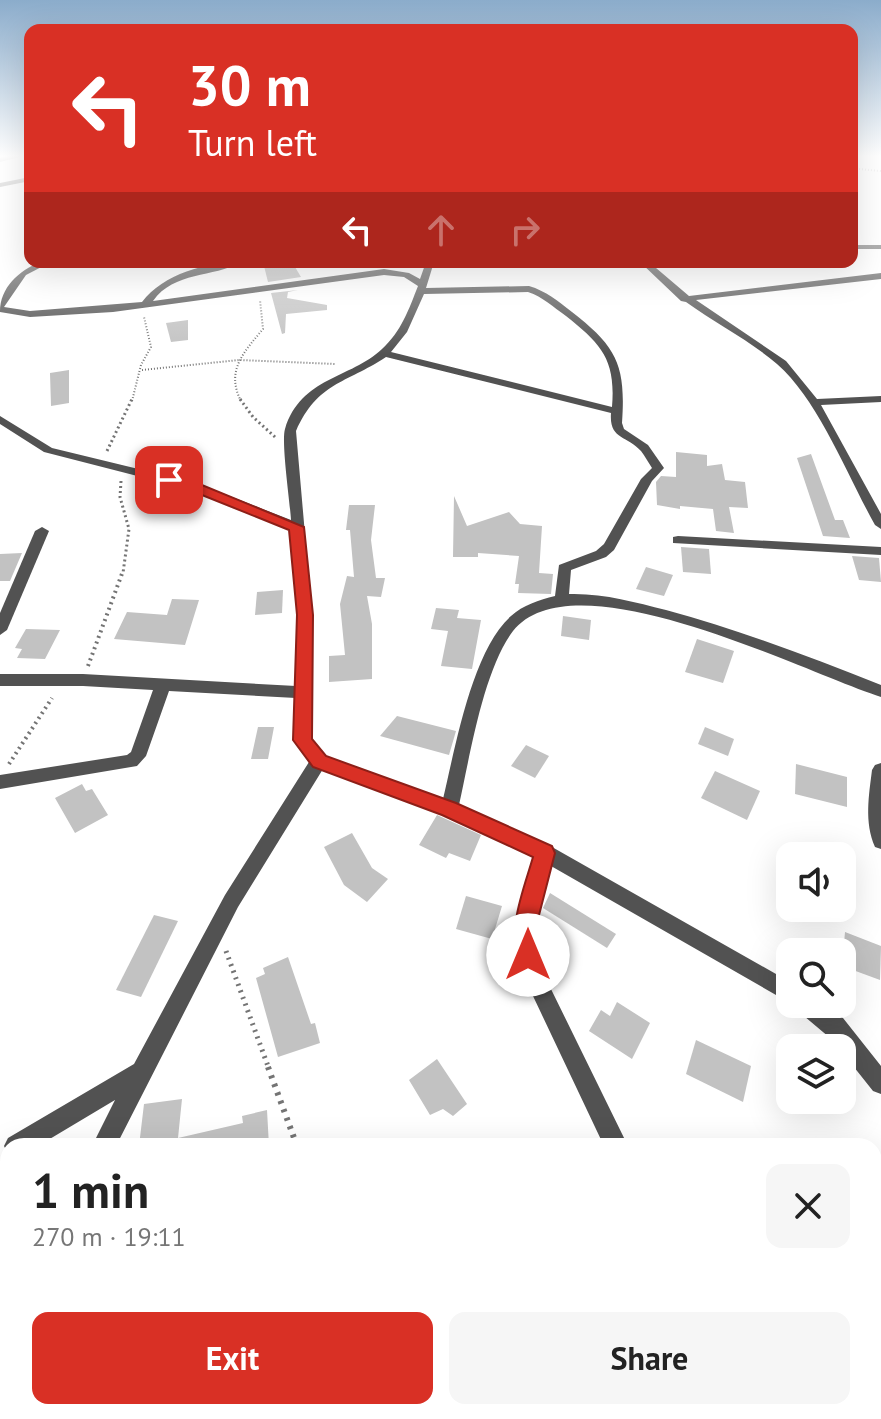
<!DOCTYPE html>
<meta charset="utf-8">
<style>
:root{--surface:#fff;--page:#f6f6f6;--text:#222;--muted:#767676;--accent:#d93025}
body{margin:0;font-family:"PT Sans",sans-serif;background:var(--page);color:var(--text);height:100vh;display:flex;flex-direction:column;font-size:30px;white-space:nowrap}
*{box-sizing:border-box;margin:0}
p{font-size:26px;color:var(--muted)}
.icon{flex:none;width:44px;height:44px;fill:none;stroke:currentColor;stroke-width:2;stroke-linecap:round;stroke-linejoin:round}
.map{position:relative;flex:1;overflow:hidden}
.details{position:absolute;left:0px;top:1138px;width:882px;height:282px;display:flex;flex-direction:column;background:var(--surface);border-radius:24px 24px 0 0;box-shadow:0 8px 32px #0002}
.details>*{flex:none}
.hud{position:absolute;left:24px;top:24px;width:834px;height:244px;border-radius:16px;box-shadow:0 8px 32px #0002;background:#d93025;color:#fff;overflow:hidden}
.tools{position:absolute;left:776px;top:842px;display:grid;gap:16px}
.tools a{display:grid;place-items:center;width:80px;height:80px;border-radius:16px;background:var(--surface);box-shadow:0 8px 32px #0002;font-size:40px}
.pin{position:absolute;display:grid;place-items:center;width:68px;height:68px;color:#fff;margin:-34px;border-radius:16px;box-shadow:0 4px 12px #0006}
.me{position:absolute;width:88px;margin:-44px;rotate:0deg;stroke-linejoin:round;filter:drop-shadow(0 0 6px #0008)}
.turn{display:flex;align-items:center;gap:28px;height:168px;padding:0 32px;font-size:36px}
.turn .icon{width:104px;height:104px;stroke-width:2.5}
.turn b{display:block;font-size:56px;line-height:68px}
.lanes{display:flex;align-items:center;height:76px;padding:0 32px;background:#0003;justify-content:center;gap:40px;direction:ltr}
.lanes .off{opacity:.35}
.round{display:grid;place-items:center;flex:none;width:84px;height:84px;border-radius:16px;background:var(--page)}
.headline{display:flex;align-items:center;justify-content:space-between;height:136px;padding:0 32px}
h1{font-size:48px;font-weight:700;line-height:60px}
.cta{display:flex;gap:16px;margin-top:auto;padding:16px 32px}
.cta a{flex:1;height:92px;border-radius:16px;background:var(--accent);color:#fff;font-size:32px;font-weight:700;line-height:92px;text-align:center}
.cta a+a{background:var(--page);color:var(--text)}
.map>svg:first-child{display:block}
</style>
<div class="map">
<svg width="881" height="1419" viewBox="0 0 881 1419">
<rect width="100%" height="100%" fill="#fff"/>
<g fill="#c2c2c2">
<path d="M292,262L301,277L268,282L264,266Z"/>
<path d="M298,290L288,292L287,298L327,305V310L286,314L285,333L282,334L271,293Z"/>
<path d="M188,320V340L171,342L166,323Z"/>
<path d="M69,370V403L51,406L50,373Z"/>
<path d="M676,452L707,455V478V466L722,464L725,480L745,482L748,508L729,507L734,533L716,531L713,509L680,506V509L657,505L656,482L661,476L676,477Z"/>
<path d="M811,454L835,520H843L850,538L823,536L797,458Z"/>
<path d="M454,496L467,526L509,512L520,524L542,526L539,573L553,574L551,594L518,593L519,584H515L519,556L478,553V557H453Z"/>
<path d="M349,505H375L371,540L376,578H385L381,597L367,596L372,624V679L329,682V656L345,655L340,604L347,576L354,577L350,530H346Z"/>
<path d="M681,547L709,549L711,574L683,572Z"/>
<path d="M22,553L10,581H0V554Z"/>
<path d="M852,556L879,558L881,582L859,580Z"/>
<path d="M646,567L673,575L664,596L636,589Z"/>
<path d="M283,590L282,613L255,615L257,592Z"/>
<path d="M172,599L199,600L185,645L114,639L127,612L167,615Z"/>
<path d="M436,608L459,610L457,618L481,620L472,669L441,666L448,631L431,629Z"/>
<path d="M563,616L591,620L589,640L561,636Z"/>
<path d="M26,629L60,630L45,659L17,658L22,649L15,648Z"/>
<path d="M697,639L734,651L723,683L685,672Z"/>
<path d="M397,716L456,731L449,755L380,736Z"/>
<path d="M258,727H274L268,759H251Z"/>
<path d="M705,727L734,739L728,756L698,744Z"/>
<path d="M526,745L549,756L535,778L511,766Z"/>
<path d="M796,764L847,777V807L795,794Z"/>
<path d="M715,771L760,791L747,820L701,798Z"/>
<path d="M82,784L86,791L92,789L108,815L75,833L55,798Z"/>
<path d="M437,815L481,835L470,861L449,853L446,858L419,845Z"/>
<path d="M352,833L372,868L388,879L367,902L344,885L324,847Z"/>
<path d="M550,893L616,934L607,948L543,908Z"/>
<path d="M466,896L502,906L492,939L456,929Z"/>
<path d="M154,915L178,921L141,997L116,990Z"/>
<path d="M845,932L881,946L880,980L842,966Z"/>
<path d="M288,957L311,1024L315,1023L320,1043L278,1057L256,978L265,974L263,968Z"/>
<path d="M617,1002L650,1023L632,1059L589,1031L601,1010L610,1016Z"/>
<path d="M696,1040L751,1066L743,1102L686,1074Z"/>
<path d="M437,1059L467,1104L453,1116L443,1109L430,1115L409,1080Z"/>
<path d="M182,1099L178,1138L243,1123L242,1116L267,1110L269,1146H175L174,1143L139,1146L144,1104Z"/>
</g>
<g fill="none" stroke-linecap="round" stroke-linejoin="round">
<g stroke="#747474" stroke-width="2" stroke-dasharray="1 2" stroke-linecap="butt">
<path d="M859,169L881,171"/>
<path d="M142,370L239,360L335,364"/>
<path d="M132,401L141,365L151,347L144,317"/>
<path d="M241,401C225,370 245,351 263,329L260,300"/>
</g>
<g stroke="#747474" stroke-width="3" stroke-dasharray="2 3" stroke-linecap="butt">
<path d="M240,399L253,417L275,437"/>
<path d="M107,451L132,399"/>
<path d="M121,481L120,497L129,529L123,573"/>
</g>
<g stroke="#747474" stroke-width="4" stroke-dasharray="2 4" stroke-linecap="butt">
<path d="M88,666L123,571"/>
<path d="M9,764L52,698"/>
</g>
<path stroke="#747474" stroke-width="5" stroke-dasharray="2 5" stroke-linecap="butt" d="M226,951L269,1069"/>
<g stroke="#747474" stroke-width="6" stroke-dasharray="3 6" stroke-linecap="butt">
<path d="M268,1067L297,1146"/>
<path d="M578,1412L579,1419"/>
</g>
<g fill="#525252" fill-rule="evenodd">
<path d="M9,156H23L0,162V158Z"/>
<path d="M30,177V181L0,187V183Z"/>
<rect x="852" y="245" width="29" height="4"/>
<path d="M40,262H51L26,275L4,307L30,311L142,302C163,274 207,262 241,262C213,278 174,271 153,301L384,269L409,273L420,279L426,262H434L426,288L529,286C546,291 558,301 572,312C617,347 626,365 622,423L624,429L648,445L664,468L652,481L614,550L606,557L571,570L569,594C603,593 634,602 666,610C740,630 810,657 881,685V697C805,673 574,554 513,631C483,671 470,756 459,805L552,847L790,982V1003L551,866L537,919L538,955L549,985L628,1146H604L533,996L518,955L517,919L535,857L443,814L323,769L238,907L116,1146H92L115,1100L38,1146H8V1154L4,1146L8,1138L134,1064L225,895L309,762L295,740L296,698L169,691L146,756L137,766L0,789V775L127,755L131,752L153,690L83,686H0V674H83L296,686L298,615L292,530L188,489L44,452L0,424V416L52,448L196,483L291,520C290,502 281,442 285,429C301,377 350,379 382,349C401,332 409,309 418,286L404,277L384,275L113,312L30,317L0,312C0,287 19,271 40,262ZM528,292C543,297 553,307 566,316C601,344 616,359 612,407L391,352L407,332L424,294ZM386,357L611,413C609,440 627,435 641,451C645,456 648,462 652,468L641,479L604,544L596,551L559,565L555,596C539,600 523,605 511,616C472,650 455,749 443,799L325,756L311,739L312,615L296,431C318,382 345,384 386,357Z"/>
<path d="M640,262H649L689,296L881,273V279L696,300L786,361L817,399L881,396V402L821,405L881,514V529L875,525C847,475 819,401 777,364C749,340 715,323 686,302L681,301Z"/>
<path d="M42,527L49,531L7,630L0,635V613L35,531Z"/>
<path d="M678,536L881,547V555L673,543V537Z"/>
<path d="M881,763V849L875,847C864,822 869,795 872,770L875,765Z"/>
<path d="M795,1004H823L843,1018L881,1066V1094L873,1091L842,1052V1048L798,1011Z"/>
<path d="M881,1220V1244L874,1246V1222Z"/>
<path d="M8,1287V1320L0,1323V1290Z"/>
<path d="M881,1296V1358L874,1361V1299Z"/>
<path d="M874,1402L879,1419H851V1412H874Z"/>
<path d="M263,1412H305L302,1419H260Z"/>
</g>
</g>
<linearGradient id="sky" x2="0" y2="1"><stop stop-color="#8baccb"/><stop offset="0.44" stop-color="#fff"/><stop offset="1" stop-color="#fff" stop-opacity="0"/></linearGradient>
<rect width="881" height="355" fill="url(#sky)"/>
<path fill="#d93025" stroke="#8d1f18" stroke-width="2" d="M169,476L197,483L304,527L313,615L312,739L326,756L456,803L552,846L555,853L538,919L539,955L536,962L528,966L520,962C506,930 524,889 533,857L442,815L313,767L293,740L297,615L289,530L187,489L164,483L162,480Z"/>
</svg>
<div class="tools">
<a><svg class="icon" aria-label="sound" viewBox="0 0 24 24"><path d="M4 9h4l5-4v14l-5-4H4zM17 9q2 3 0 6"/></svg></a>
<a><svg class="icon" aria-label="search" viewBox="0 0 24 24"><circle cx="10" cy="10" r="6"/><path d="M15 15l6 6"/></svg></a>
<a><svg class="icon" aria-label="layers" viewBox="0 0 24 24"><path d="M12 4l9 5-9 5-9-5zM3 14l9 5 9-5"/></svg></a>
</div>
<div class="pin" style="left:169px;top:480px;background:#d93025"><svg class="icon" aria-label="arrive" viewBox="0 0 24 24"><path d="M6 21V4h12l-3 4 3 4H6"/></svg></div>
<svg class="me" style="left:528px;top:955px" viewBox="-20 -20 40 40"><circle r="19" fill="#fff"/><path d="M0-13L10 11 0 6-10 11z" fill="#d93025"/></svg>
<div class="hud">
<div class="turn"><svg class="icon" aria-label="left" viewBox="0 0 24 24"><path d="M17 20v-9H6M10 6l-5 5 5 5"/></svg><div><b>30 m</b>Turn left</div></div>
<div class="lanes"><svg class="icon" aria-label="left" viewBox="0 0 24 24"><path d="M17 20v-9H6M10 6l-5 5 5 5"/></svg><svg class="icon off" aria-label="ahead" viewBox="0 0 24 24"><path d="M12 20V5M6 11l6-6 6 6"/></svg><svg class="icon off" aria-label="right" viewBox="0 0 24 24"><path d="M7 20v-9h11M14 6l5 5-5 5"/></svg></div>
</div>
<section class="details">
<div class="headline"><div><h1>1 min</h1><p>270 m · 19:11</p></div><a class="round"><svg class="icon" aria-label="close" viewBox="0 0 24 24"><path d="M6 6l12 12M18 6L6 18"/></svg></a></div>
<div class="cta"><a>Exit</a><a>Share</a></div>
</section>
</div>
